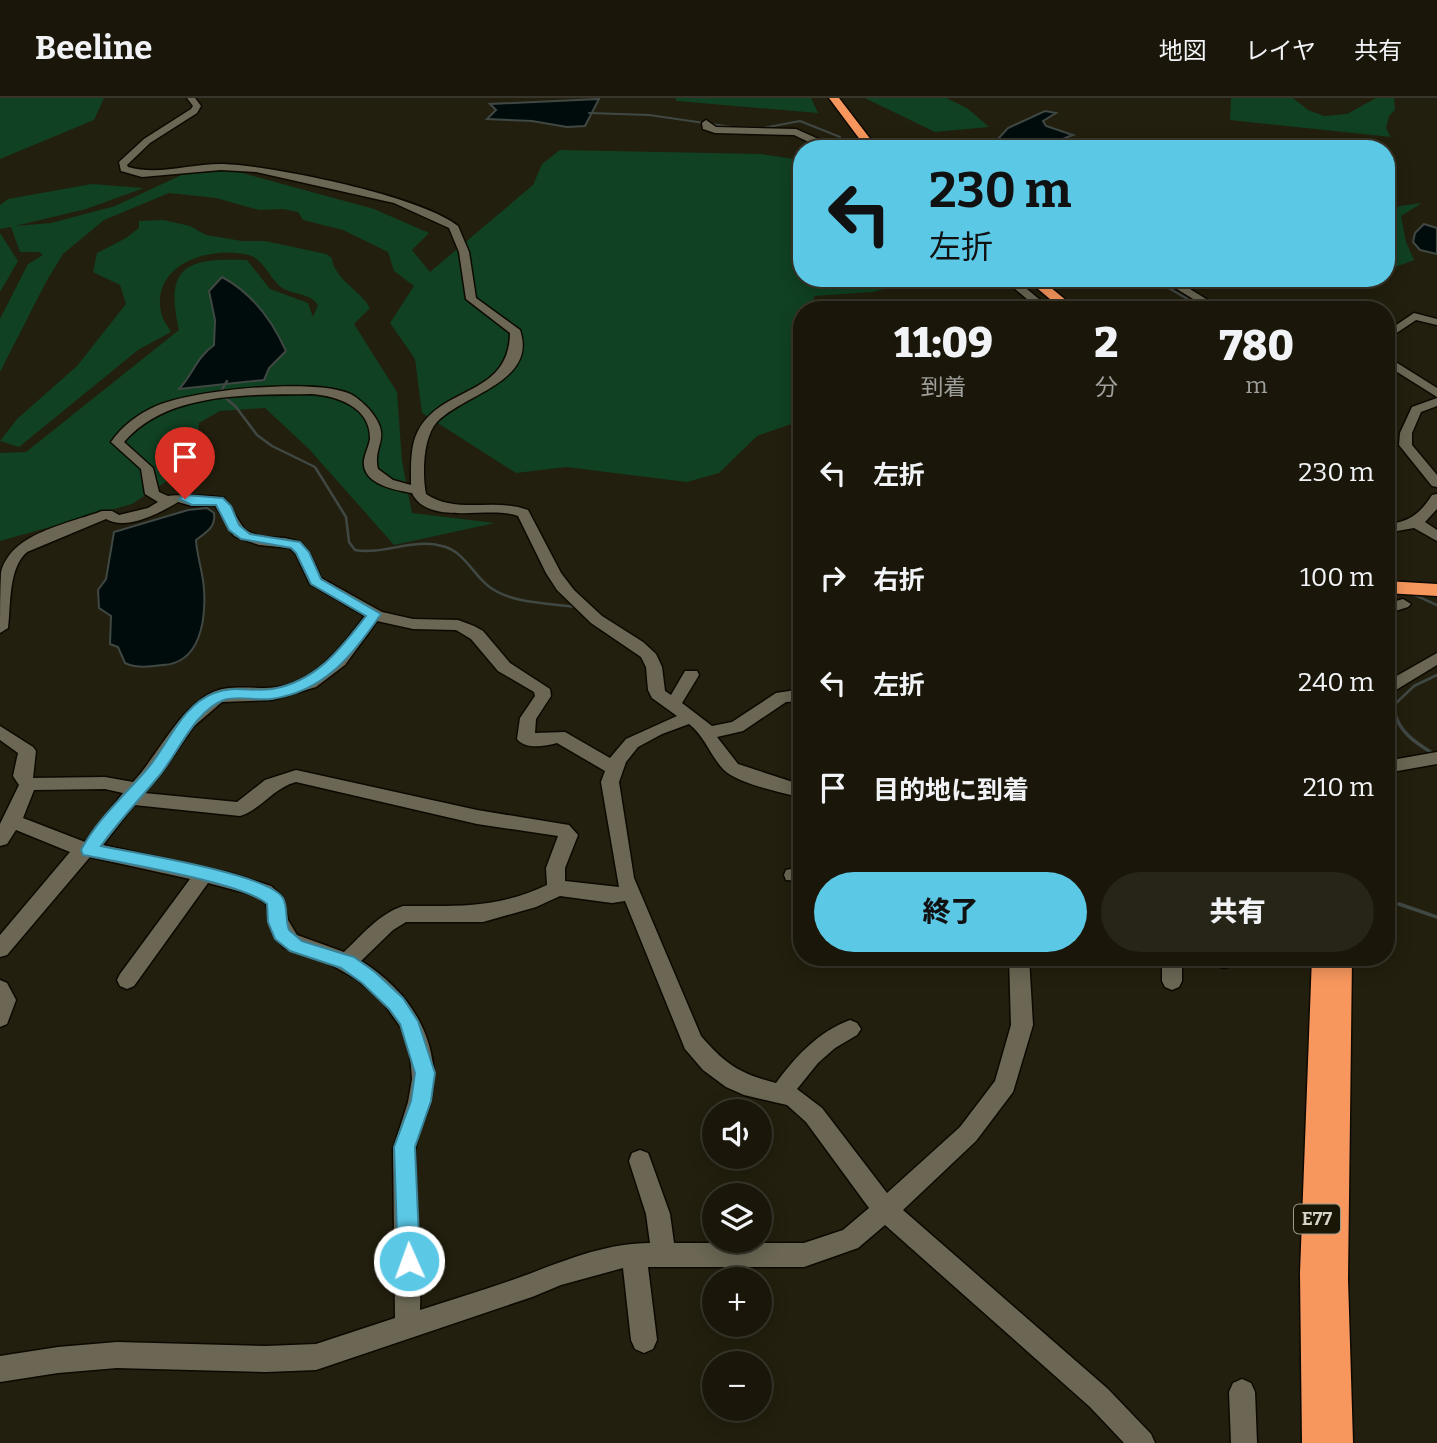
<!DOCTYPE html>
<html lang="ja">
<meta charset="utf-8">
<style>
:root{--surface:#1a170a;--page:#272418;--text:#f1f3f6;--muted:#9f9f9c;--line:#38362b;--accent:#5bc8e6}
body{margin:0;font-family:Bitter,"Noto Sans JP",serif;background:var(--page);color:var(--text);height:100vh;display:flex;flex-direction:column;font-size:26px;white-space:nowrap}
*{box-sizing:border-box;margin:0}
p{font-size:23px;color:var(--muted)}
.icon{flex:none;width:38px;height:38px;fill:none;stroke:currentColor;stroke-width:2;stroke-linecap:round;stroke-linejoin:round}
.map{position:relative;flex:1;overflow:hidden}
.details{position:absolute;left:793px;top:203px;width:602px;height:665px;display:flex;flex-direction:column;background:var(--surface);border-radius:28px;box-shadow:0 4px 18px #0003,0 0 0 2px var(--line)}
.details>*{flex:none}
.banner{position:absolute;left:793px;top:42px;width:602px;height:147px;border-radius:28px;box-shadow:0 4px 18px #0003,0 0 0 2px var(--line);background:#5bc8e6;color:#111;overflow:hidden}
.controls{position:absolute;left:702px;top:1001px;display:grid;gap:14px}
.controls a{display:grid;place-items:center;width:70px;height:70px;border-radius:50%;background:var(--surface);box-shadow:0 4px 18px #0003,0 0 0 2px var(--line);font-size:35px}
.pin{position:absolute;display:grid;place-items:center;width:60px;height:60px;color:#fff;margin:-72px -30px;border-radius:50% 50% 50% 0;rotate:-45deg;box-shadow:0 0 7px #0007}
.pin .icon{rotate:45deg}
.me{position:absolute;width:77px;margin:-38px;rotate:358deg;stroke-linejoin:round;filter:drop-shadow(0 0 5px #0008)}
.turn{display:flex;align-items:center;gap:24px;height:147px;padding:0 21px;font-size:32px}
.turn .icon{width:91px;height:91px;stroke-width:2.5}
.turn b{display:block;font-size:49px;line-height:60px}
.eta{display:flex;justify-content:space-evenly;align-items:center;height:119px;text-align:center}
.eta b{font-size:42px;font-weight:800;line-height:49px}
.cta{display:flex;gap:14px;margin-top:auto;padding:14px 21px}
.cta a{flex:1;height:80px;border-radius:42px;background:var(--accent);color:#111;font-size:28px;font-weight:800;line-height:80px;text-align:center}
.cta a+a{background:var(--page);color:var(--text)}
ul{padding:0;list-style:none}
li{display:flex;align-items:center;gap:21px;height:105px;padding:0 21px}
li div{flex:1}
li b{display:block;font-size:26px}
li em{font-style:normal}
header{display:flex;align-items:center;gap:42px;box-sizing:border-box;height:98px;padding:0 35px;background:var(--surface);border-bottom:2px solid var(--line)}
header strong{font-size:33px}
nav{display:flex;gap:38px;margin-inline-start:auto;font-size:24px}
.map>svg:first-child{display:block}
</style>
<header>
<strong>Beeline</strong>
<nav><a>地図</a><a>レイヤ</a><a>共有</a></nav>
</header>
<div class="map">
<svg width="1437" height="1345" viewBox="0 0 1437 1345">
<rect width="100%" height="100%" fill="#231f0e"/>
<g fill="#104122">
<path d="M0,0H104L94,22L0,61Z"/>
<path d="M675,0H811L818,15L677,3Z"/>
<path d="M865,0H946L967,10L989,29L935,34Z"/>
<path d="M1231,0H1293L1308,12L1324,18L1347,16L1376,0H1394L1395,12L1389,18L1386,30L1391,39L1230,22Z"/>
<path d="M560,52L761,56L801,62L802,180H924L873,194L814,198L813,212H802L801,312L794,325L757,338L719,375L687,384L566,369L516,375L422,315L415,261L390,225L414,188L394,173L388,154L343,132L303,122L298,114L284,111L259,112L216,100L169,95L104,122L63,156L46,184L0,274V221L28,166L43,157L39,154H20L11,129L0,131V107L8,101L92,86L144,90L86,111L15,128L51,125L115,108L190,73L231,72L374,111L429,135L412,152L430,174L533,87L542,66Z"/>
<path d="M1422,105L1401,118L1406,144L1414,162L1390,171L1386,169V113L1400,108Z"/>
<path d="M164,122L190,128L206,137L242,143H265L326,156L332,160C333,180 361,193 370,210L354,226L397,294L402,363L412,415L495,425L394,447L309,351L265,310L220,313L199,325L196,364L132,406L0,443V355L26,354L179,232C164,167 187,160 247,162L270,191L308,205L313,219L318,207C309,195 296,197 284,191C271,184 265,162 249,157C211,147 151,166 161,214C162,221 168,228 171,234L138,252L19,349L0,343L17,321L77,268L126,206L120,187L93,174L97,155L126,140L139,130V123Z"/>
<path d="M0,135L18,163L0,194Z"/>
</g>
<g fill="#000c0c" stroke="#404844" stroke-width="2">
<path d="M599,1L585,28L567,29L532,23L487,21L496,12L490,6Z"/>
<path d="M1045,13L1056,15L1043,23L1046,28L1073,37C1050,45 1017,64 996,43L1008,30Z"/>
<path d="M1424,126L1437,130V156L1420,152L1413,144L1415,135Z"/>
<path d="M222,179C252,195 272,222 286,253L269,270L264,282L179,291C194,275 195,261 214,247L215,222L209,193Z"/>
<path d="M207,410L214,415C216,429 207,434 196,442C197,459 203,474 204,491C206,523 200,565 163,567C150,568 137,571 125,565L118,549L110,546L111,518L99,510L98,492L106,481L114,434L188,412Z"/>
</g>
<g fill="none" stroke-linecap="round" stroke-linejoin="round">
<g stroke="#404844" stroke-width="2">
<path d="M589,15L649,17L732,29L763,30L800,23L840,39"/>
<path d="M892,44L908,51"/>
</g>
<g stroke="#404844" stroke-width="2.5">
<path d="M1151,180L1207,212"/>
<path d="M227,283L220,295L236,309L257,337L272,348L315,369L346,419L349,444L355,452C384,457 413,440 442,448C465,453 473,478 491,490C514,506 549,505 576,509"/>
<path d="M1386,463L1396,479"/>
<path d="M1415,497L1437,507"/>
<path d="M1394,614L1393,608L1414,588L1437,577"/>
</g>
<g stroke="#404844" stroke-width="3.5">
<path d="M1394,612C1399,636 1418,646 1437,658"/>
<path d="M1399,806L1437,819"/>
</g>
<g stroke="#0d0900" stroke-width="3">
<g id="minor">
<path d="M187,0H195L201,8L197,15L150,45L127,67L128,69C159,78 192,65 224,66C274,68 421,98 458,128L469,154L476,200L520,232C538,284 463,296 437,324C423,339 422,376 426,396C457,417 494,399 528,412L561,475L574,492L602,518L643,544L656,556L662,569L665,593L671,597L685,573H697L699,577L682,605L712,628L732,624L776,595L802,591V603L786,604L743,633L717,639L738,666L802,687V700C781,694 737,686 723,671C710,657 704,637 689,626L662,636L638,649L626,664L619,684L634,780L701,938C725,966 740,976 776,985C796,958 818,934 850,922L857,925L861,931L857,937L835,950L818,965L797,991L822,1010L887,1095L960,1029L995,983L1011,927L1009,859H1029L1033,927L1013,994L976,1043L903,1112L1108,1291L1151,1336L1155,1345H1124L1090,1309L885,1127L858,1150L804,1169H648L657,1242L653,1251L644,1255L635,1251L631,1242L623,1170L561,1187L532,1199L316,1272L266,1274L117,1270L58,1275L0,1284V1258L58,1249L117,1244L266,1248L316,1246L395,1220L393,1051L408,1004L412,981L410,957L404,934L383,904L358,882L328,865L283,849L273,835L266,806L257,798L208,785L134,888L127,891L120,888L117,882L120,876L190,781L90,759L7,857L0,859V837L70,754L16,732L7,746L0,748V726L19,687L13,678L18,655L0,642V628L33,649L36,653L33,680L105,679L133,684C159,656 177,613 211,595C226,587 248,590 265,590C312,590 339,551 365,518L310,486L296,456L290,450L259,447L234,438L215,407L192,408L178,404C160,415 126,433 106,421L27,454C8,470 11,507 8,530L0,535C0,516 0,494 1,475C10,435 68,426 102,413H112L119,417L148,410L158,404L145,396L141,371L111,344C122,328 138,316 156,308C193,292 311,280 348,295C356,298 363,305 369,311C394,341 372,345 378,371L393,382L411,387C411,371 410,347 418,333C442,287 509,299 510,235L466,201L459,154L449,130L394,105L256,74L221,72L142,79L121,73L119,64L144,41L191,11L193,8ZM312,296C337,298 371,309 370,341C369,348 365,355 364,362C361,386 395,392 412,395C428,429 490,407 518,418L546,475L557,492L591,525L641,559L646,569L648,592L652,600L677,618L626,641L610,660L565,634L535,635L536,621L551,598L550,591L510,565L483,533L474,528L458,522L413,521L382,514L321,480L309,454L300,444L285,440L261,439L245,432L224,400C215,398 174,396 168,398L159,394L153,370L124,344C168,293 250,297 312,296ZM377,523L413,531L456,532L471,541L498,573L534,594L535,598L520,620L517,641C526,652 545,648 557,645L605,673L601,684L619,789L565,783V770L578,737L569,727L477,712L296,672L265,682L237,704L144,695L161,676L193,629L222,604L272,602L316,589L345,567ZM296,684L477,726L558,738L546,770L547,787C496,811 458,808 403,808C379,816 362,837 344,854L297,837L288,822L282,798L271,788L230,775L103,747L134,707L240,718C262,711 273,690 296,684ZM105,691L123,695L85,744L23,720L34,692ZM560,798L612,805L625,803L685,951L703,972L726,989L744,997L787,1007L806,1024L869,1110L843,1132L804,1145H674L670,1116L651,1063L648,1055L640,1052L632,1055L629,1063L646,1116L650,1145C608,1145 568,1161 529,1176C494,1189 457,1200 420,1212C422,1160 415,1109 415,1057C415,1037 427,1020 431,1001C443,944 409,892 361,863L393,832L406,824H483L536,809Z"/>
<path d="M706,22L716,29L796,31L841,51L817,48L794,37L715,35L703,31L702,25Z"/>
<path d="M1002,180H1014L1052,212H1040Z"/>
<path d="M1159,180H1172L1224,212H1211Z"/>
<path d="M1414,215L1437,221V227L1416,222L1386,242V234Z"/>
<path d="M1386,258L1437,290V299L1386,267Z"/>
<path d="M1437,300V308L1421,314L1412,335V347L1437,377V389L1432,388L1399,347L1400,335L1412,309Z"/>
<path d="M1437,396V411L1425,424L1437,432V443L1414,430L1386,435V427C1410,423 1419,417 1432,397Z"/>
<path d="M1403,501L1411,506L1408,509L1386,516V506Z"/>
<path d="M1437,555V567L1386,598V584Z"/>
<path d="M1437,654V666L1386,675V663Z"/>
<path d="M802,769V783L786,782L784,777L786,772Z"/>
<path d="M1162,859H1182V883L1179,889L1172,892L1165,889L1162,883Z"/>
<path d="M1206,859H1233L1234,862L1231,868L1224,870L1209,865Z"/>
<path d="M0,882L7,885L16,902L7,926L0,929Z"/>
<path d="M1242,1281L1251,1285L1255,1294L1257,1345H1231L1229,1294L1233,1285Z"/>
</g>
</g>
<g stroke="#0d0900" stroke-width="3">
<g id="highway">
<path d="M829,0H839L878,51H867Z"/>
<path d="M1025,180H1039L1078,212H1063Z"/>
<path d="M1386,483L1437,486V498L1386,495Z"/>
<path d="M1312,859H1352L1348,1181L1353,1345H1302L1300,1175Z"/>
</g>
</g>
<use href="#minor" fill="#6b6754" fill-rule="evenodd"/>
<use href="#highway" fill="#f8975d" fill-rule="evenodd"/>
</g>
<path fill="#5bc8e6" stroke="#3b8296" stroke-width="2" d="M185,397L223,400L231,408L239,427L250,436L300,444L309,454L321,481L381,516C353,557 324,594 271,601C257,603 238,597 224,602C195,612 177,657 159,678C139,702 119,723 101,748C134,755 269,776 283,800C288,809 285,822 289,832L302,843L354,859L375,874L403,900L418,923L435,975L431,1003L415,1049L420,1163L416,1170L409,1174L401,1170L398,1163L394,1049L411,1003L415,975L400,926L389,911L362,885L341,870L290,853L275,841L268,824L267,806C244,785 126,766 89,758L83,757L81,752C98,720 125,697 148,670C169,645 182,607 214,595C233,587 253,594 272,591C317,583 340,551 366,518L311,486L296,455L291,450L241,441L229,432L216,407H192L179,401Z"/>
<g text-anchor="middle" stroke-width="7" stroke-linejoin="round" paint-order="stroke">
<rect fill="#1a1606" stroke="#9d9a8e" stroke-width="2" x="1294" y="1106.5" width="46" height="29" rx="5"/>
<g font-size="18" font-weight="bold" fill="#d5d3c8">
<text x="1317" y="1127">E77</text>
</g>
</g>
</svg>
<div class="controls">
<a><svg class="icon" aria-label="sound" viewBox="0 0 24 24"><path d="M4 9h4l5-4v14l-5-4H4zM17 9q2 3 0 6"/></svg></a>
<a><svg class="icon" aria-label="layers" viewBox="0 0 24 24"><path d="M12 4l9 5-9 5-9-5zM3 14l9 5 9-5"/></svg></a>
<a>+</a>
<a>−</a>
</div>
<div class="pin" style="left:185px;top:401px;background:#d93025"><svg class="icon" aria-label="arrive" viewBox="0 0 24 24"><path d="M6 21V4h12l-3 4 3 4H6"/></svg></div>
<svg class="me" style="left:409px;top:1163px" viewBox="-20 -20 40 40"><circle r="17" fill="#5bc8e6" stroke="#fff" stroke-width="3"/><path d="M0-11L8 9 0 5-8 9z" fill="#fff"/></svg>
<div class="banner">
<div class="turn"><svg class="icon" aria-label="left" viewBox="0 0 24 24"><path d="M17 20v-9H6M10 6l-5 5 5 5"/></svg><div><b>230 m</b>左折</div></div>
</div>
<section class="details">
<div class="eta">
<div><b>11:09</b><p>到着</p></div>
<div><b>2</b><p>分</p></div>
<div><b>780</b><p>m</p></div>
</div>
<ul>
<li><svg class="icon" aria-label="left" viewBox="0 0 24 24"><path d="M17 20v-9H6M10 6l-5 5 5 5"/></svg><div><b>左折</b></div><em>230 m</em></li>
<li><svg class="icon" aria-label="right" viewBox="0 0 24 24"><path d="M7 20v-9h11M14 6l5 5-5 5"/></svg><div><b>右折</b></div><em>100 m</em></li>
<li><svg class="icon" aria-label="left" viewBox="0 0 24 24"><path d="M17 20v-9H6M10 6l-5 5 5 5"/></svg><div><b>左折</b></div><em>240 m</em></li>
<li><svg class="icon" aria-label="arrive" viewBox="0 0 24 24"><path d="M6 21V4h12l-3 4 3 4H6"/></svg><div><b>目的地に到着</b></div><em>210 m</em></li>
</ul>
<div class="cta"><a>終了</a><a>共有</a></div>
</section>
</div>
